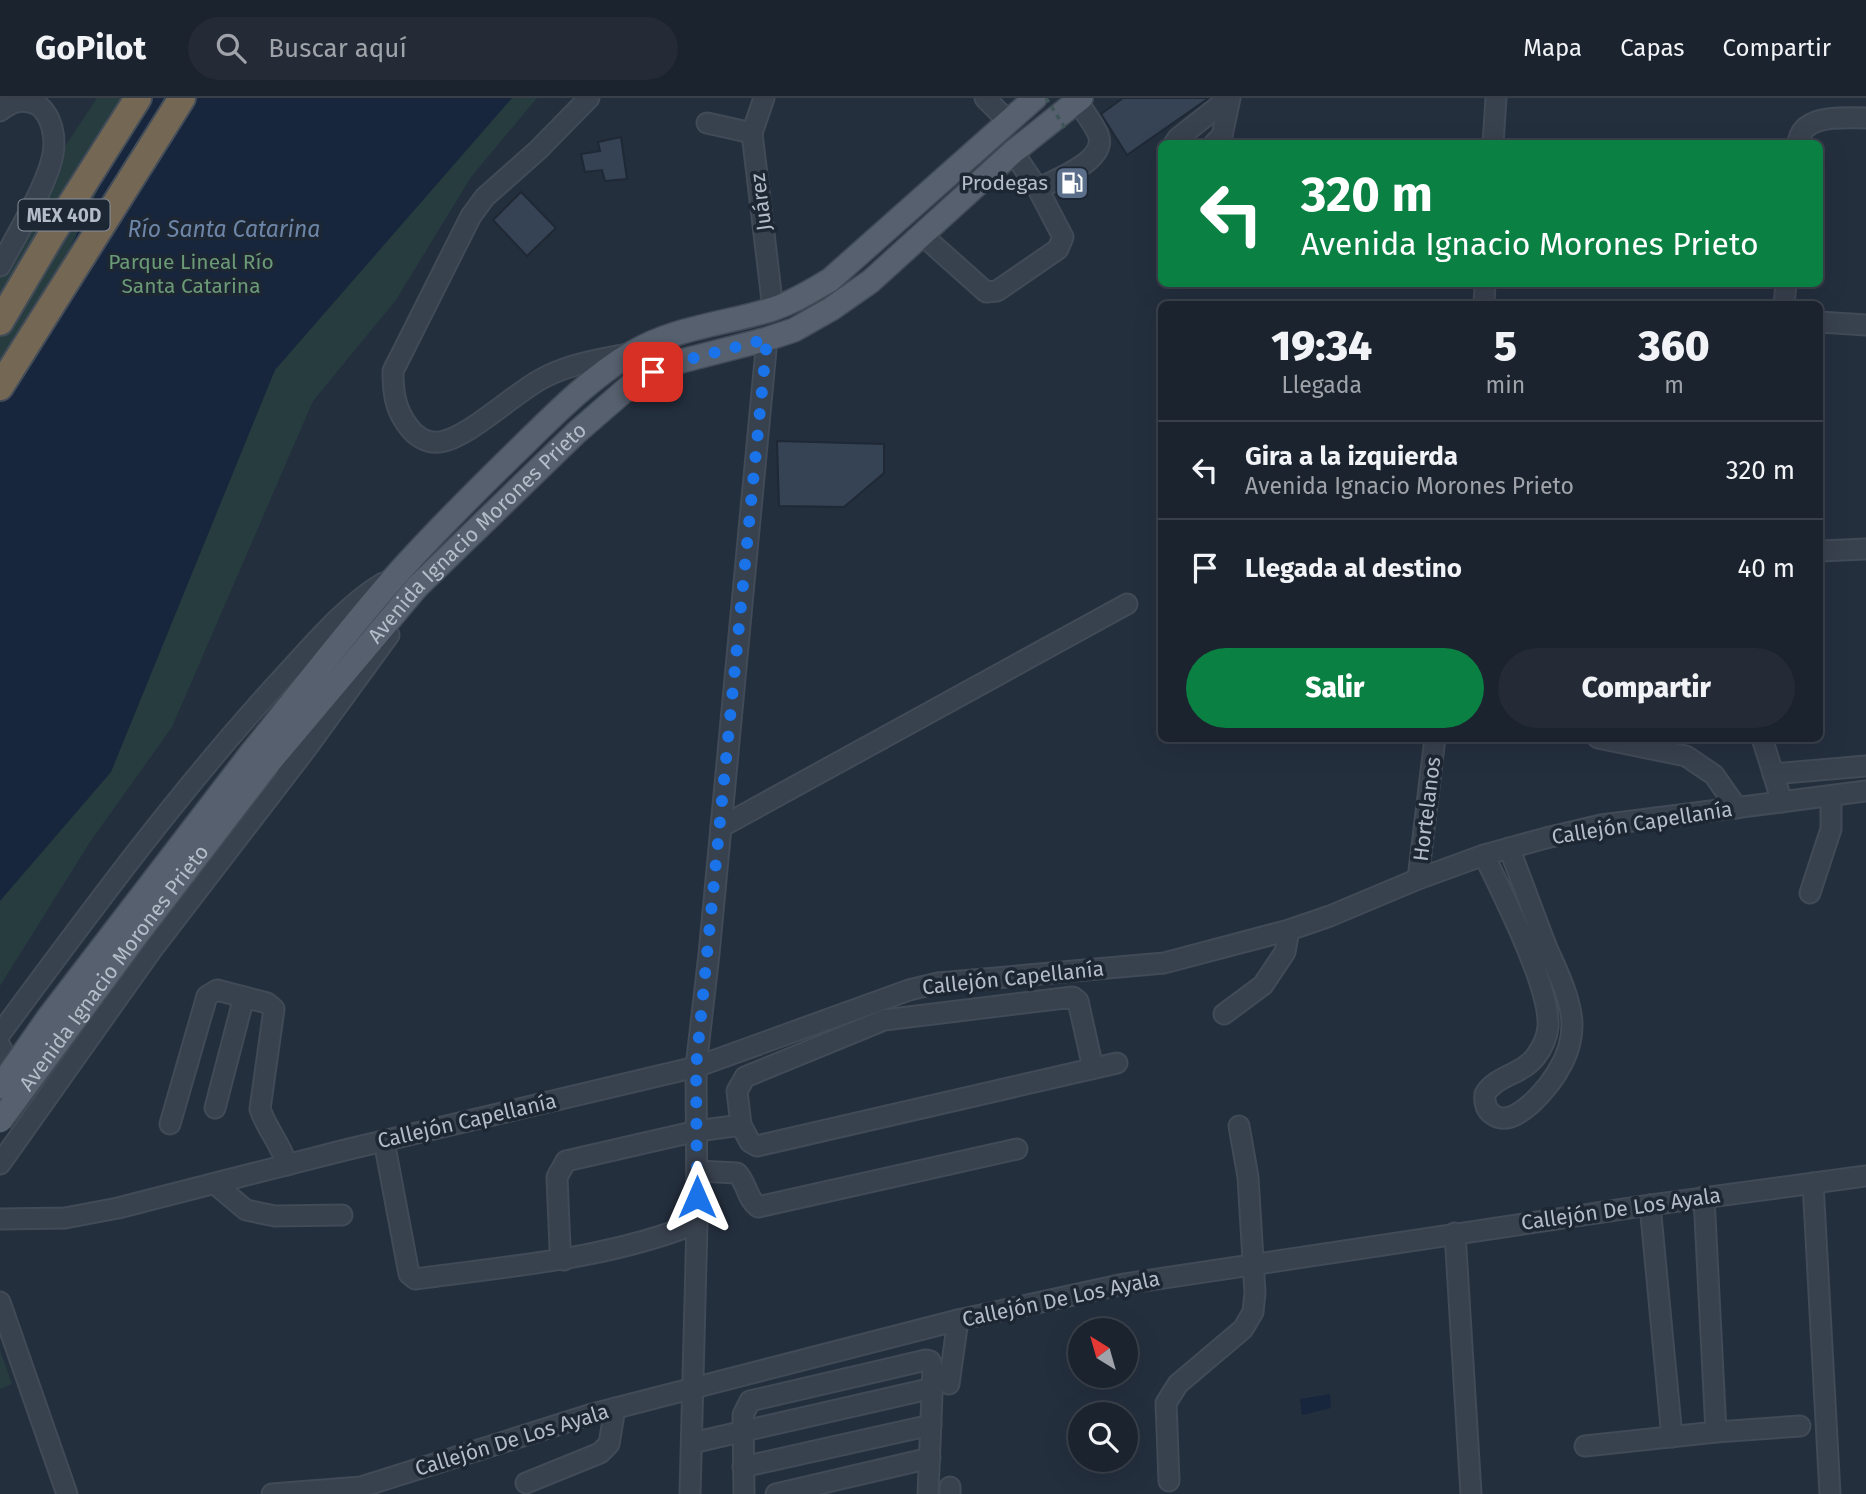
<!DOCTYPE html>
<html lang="es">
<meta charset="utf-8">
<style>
:root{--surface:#1b232e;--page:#242b36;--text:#f1f3f6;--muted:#a0a4aa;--line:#39404a;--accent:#0b8043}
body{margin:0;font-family:"Fira Sans",sans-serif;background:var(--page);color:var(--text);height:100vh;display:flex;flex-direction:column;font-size:26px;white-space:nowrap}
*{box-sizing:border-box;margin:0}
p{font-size:23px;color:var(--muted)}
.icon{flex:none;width:38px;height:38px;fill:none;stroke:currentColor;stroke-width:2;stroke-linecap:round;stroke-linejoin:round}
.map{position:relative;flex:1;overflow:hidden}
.side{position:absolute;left:1158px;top:203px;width:665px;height:441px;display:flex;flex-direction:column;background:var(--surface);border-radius:10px;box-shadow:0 7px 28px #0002,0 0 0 2px var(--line)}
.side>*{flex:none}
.guide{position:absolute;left:1158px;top:42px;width:665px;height:147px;border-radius:10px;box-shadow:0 7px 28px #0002,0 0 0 2px var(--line);background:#0b8043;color:#fff;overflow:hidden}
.needle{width:46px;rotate:323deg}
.controls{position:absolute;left:1068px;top:1220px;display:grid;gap:14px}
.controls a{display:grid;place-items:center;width:70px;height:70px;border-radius:50%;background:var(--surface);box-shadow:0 7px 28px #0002,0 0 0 2px var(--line);font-size:35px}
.pin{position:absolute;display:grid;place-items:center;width:60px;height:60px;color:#fff;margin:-30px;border-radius:14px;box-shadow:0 4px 10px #0006}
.me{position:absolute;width:77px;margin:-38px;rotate:0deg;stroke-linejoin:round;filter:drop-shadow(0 0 5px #0008)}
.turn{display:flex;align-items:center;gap:24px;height:147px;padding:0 28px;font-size:32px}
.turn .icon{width:91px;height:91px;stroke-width:2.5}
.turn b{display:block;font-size:49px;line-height:60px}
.eta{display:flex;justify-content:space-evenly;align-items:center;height:119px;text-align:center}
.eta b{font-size:42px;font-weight:800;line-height:49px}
.action{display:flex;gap:14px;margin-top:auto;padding:14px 28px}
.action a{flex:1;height:80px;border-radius:42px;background:var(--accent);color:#fff;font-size:28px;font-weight:800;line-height:80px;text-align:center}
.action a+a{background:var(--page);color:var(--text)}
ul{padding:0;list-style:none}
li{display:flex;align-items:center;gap:21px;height:98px;padding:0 28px;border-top:2px solid var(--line)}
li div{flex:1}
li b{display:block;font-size:26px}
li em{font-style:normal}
header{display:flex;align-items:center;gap:42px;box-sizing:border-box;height:98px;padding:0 35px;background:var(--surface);border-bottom:2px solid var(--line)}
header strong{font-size:33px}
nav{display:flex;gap:38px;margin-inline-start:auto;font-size:24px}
.search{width:490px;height:63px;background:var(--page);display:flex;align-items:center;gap:18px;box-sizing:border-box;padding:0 24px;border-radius:38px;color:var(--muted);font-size:26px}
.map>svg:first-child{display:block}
</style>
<header>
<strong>GoPilot</strong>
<div class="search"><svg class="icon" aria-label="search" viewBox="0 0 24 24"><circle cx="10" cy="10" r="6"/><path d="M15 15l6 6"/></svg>Buscar aquí</div>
<nav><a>Mapa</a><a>Capas</a><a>Compartir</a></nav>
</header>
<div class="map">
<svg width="1866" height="1396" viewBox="0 0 1866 1396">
<rect width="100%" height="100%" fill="#242f3e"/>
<g fill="#263c3f">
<path d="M97,0H537L471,79L396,202L313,303L172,629L90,744L0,888V146Z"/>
<path d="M0,1252L12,1286L0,1291Z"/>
</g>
<g fill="#17263c">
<path d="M142,0H512L275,272L111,674L0,803V296Z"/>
<path d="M1330,1296L1331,1310L1302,1317L1300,1301Z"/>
</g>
<g fill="#364354" stroke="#1f2835" stroke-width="2">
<path d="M1123,0H1209L1127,57L1101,16Z"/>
<path d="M621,39L627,81L605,83L602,72L585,74L581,56L600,53L598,44Z"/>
<path d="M521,94L556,130L527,158L493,122Z"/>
<path d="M777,343L884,346V375L844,409L779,408Z"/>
</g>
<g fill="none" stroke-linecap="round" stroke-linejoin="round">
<g stroke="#414a57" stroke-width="23">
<g id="minor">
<path d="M589,0L538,52L485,99L471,118L393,273C393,294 395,311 408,328C415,338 427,346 440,344C469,340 516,293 545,279C571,266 600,261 628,256"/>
<path d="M764,0L752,35L773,211"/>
<path d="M985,0L1008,23"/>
<path d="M0,13C12,3 24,0 38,7C52,18 56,39 53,56C47,88 16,138 0,168"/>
<path d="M707,25L752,35"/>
<path d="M1174,46L1178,40L1229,0"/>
<path d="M1214,46L1222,38L1230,0"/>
<path d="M1493,46L1496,0"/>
<path d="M1798,46C1801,15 1844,20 1866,20"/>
<path d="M1013,54L1038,91C1055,81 1109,63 1098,36C1093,25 1084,13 1077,3"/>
<path d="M930,144L986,194L997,193L1058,151L1063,139L1038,91"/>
<path d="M1484,206L1485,186"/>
<path d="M1784,206L1786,186"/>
<path d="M1820,224L1866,227"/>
<path d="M1820,453L1866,451"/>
<path d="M1598,640L1686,658L1714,677L1737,710"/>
<path d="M1762,640L1782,704"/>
<path d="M1773,676L1866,668"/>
<path d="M721,729L1127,506"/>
<path d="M1484,757C1502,795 1551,890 1548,929C1547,939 1542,950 1536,958C1522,977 1495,978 1485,996C1484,1005 1486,1013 1495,1018C1516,1030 1550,988 1559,971C1567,958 1572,942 1572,926C1571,900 1557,873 1547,850C1534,817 1522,783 1509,750"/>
<path d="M1418,781L1435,640"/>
<path d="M1810,795L1831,731V698"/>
<path d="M1224,916L1263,887L1285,854L1289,832"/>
<path d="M0,936C88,817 176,697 276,587C308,553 343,509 383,485"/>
<path d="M0,948L8,963L24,975"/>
<path d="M215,1010L244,899"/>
<path d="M170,1026L207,898L217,892L267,905L274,911L260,1011C267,1032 280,1044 287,1067"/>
<path d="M741,1027L750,1044L757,1048L1117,965"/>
<path d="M384,1043L409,1176L415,1181C510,1168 608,1161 697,1125"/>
<path d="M0,1066L151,853L306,651L389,537"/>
<path d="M697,1073L737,1075C747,1085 747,1101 758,1109L1017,1051"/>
<path d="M1813,1085L1830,1396"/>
<path d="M215,1086L246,1112L275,1118L342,1117"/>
<path d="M1704,1099L1716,1334"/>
<path d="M1650,1107L1672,1339"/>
<path d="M0,1121L65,1120L118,1110L345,1052L696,969L909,892L938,885L1164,865L1289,832L1330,818L1418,781L1484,757L1546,740L1601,727L1866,693"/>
<path d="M1455,1135L1471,1396"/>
<path d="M564,1162L560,1150L557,1079L566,1063L697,1033L741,1027L737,993L745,979L884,922L1073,899L1078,903L1093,970"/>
<path d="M0,1204L67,1396"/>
<path d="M949,1286L958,1222"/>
<path d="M692,1345L933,1290"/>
<path d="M1585,1348L1716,1334L1800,1328"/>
<path d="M743,1369L931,1327"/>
<path d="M1169,1383L1166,1305L1178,1286L1243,1231L1253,1214L1255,1195L1248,1079L1239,1028"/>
<path d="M526,1385L600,1355L609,1346L615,1310"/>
<path d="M272,1396L361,1389L589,1317L958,1222L1124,1186L1650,1107L1866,1078"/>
<path d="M690,1396L697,1125L696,969L709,856L767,241"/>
<path d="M744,1396L743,1317L750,1303L926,1262L930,1263L933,1271L928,1396"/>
<path d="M776,1396L930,1360"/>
<path d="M950,1396V1389"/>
</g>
</g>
<g stroke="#414a57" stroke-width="26">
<g id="major">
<path d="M252,654C301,594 348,531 400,473C437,432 475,394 515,355C551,320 588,281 632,255C675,229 726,226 773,211C794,204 811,193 830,182L1035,0"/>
<path id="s1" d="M268,666L417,489L577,334L630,288L670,266L767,241L794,232L831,211L871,183L1013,54L1081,0"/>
</g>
</g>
<g stroke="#434c59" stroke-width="30">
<g id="highway">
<path d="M0,224L52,136L138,0"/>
<path d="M0,289L182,0"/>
</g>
</g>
<use href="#minor" stroke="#38414e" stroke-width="19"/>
<use href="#major" stroke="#56606e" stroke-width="23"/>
<use href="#highway" stroke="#746855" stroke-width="26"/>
<g stroke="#414a57" stroke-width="26" stroke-linecap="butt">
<g id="major-bridge">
<path d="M0,989L48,920L252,654"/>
<path id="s2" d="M0,1023L137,837L268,666"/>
</g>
</g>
<path stroke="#3f5557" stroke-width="3.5" stroke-dasharray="5 5" stroke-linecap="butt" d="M1046,0L1065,30"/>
<use href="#major-bridge" stroke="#56606e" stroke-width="23"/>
</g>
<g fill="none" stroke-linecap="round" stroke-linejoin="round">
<path stroke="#1a73e8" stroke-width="12" stroke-dasharray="0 21.6" d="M653,274L670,266L767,241L696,969L697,1099"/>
</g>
<defs>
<g id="fuel-square" transform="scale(1.75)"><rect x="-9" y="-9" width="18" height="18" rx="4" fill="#5c6f8a" stroke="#1d2633"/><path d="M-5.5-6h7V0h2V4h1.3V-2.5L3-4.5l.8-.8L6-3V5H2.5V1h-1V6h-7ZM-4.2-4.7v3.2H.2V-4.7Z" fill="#fff"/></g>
</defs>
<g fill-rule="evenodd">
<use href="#fuel-square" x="1072" y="85"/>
</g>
<g text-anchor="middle" stroke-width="7" stroke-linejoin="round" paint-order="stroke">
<rect fill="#1d2633" stroke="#878f9c" stroke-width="2" x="18.5" y="101.5" width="91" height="31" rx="5"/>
<g font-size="19" font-weight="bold" fill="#b4bcc9">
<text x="64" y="124">MEX 40D</text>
</g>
<g font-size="21" fill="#b4bcc9" stroke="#1d2633" text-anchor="end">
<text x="1048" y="92">Prodegas</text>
</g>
<g font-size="21" fill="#b4bcc9" stroke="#1d2633">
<text transform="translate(761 104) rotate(-97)" y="7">Juárez</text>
<text dy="7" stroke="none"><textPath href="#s1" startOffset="312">Avenida Ignacio Morones Prieto</textPath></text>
<text transform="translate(1427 711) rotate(-83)" y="7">Hortelanos</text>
<text transform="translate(1642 725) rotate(-9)" y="7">Callejón Capellanía</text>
<text dy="7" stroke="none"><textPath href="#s2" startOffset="191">Avenida Ignacio Morones Prieto</textPath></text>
<text transform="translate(1013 880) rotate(-6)" y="7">Callejón Capellanía</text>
<text transform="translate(467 1023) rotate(-13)" y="7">Callejón Capellanía</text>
<text transform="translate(1621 1111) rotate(-8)" y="7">Callejón De Los Ayala</text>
<text transform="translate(1061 1201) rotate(-12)" y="7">Callejón De Los Ayala</text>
<text transform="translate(512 1342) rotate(-17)" y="7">Callejón De Los Ayala</text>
</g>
<g font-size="21" fill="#6b9a76" stroke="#1d2633">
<text x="191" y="171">Parque Lineal Río<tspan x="191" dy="24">Santa Catarina</tspan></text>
</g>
<g font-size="23" font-style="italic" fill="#6d86a8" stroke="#1d2633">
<text x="224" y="139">Río Santa Catarina</text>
</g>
</g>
</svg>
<div class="controls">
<a><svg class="needle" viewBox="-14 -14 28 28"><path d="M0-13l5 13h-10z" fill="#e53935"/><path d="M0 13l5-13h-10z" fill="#a0a4aa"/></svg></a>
<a><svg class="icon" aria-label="search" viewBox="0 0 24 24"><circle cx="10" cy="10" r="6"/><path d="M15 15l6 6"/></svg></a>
</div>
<div class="pin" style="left:653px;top:274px;background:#d93025"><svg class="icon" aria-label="arrive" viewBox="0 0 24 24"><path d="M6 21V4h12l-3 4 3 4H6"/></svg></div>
<svg class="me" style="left:697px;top:1099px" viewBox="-20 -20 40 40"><path d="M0-17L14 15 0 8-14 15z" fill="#1a73e8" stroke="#fff" stroke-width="4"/></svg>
<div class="guide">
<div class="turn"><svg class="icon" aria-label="left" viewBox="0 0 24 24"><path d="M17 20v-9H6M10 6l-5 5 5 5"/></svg><div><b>320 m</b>Avenida Ignacio Morones Prieto</div></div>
</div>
<section class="side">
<div class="eta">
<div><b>19:34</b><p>Llegada</p></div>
<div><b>5</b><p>min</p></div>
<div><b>360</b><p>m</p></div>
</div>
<ul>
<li><svg class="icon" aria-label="left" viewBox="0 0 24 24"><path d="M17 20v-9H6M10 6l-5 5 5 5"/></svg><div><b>Gira a la izquierda</b><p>Avenida Ignacio Morones Prieto</p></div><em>320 m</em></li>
<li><svg class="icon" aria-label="arrive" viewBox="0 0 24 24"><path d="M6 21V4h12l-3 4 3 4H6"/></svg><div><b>Llegada al destino</b></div><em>40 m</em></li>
</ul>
<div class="action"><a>Salir</a><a>Compartir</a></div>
</section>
</div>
